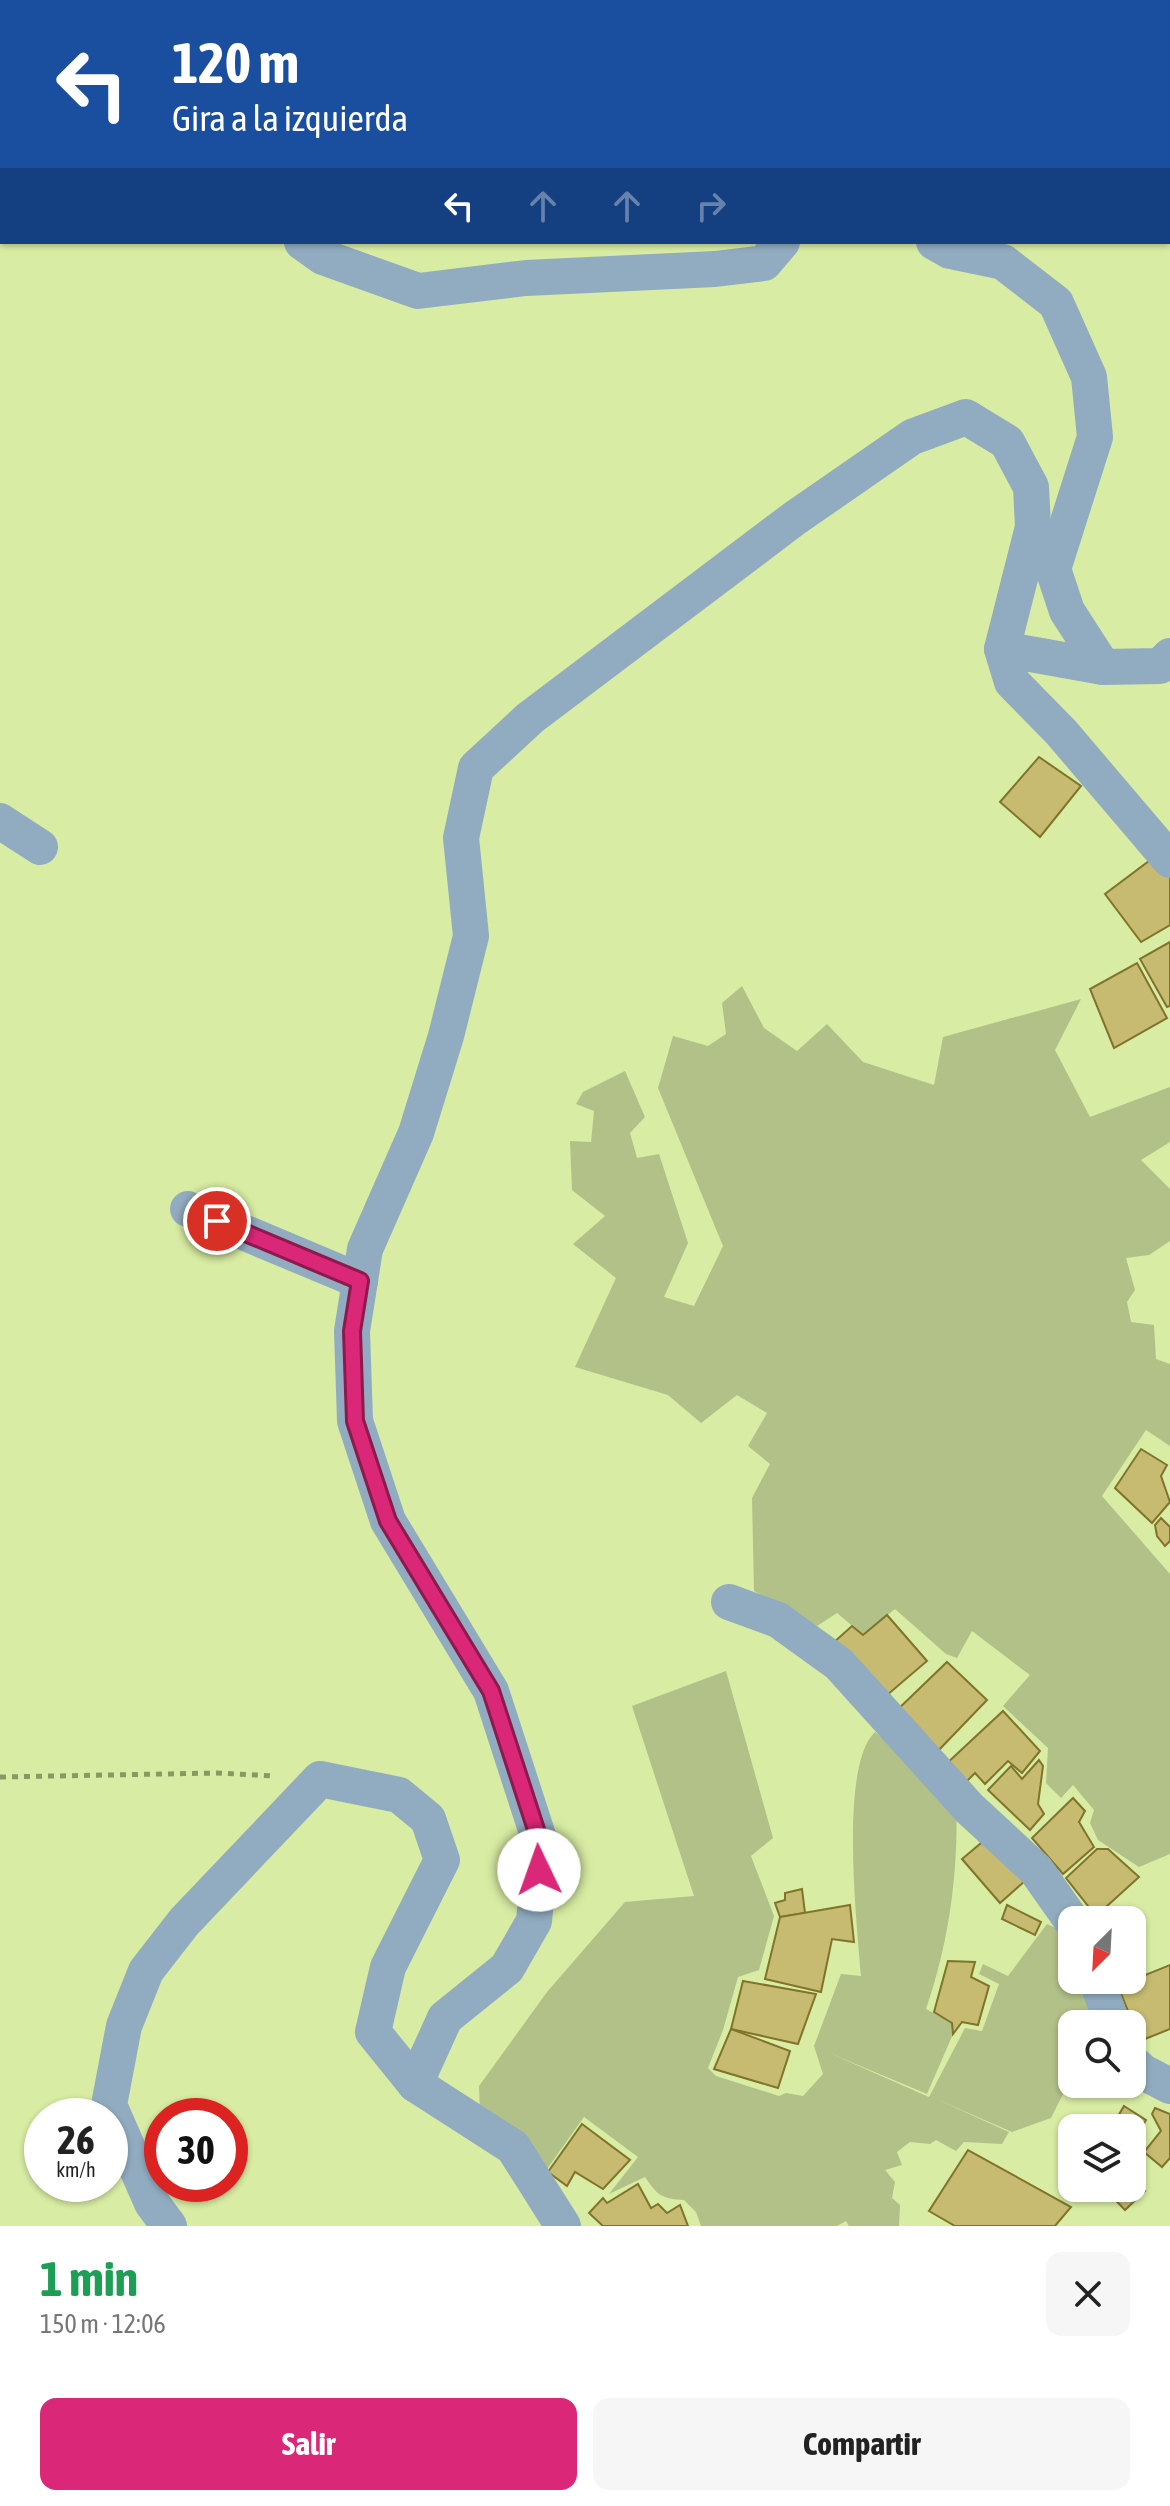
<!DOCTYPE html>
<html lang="es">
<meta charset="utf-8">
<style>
:root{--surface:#fff;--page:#f6f6f6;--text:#222;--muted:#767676;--accent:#db2777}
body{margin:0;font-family:"Asap Condensed",sans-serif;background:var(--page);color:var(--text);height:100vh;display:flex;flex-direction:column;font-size:30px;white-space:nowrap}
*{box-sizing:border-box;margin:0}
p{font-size:26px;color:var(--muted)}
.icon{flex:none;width:44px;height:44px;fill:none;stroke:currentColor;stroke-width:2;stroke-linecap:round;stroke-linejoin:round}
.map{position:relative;height:2226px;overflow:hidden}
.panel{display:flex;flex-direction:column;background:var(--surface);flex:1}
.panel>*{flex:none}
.hud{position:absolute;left:0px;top:0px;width:1170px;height:244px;box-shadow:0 2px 6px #0004;background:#1a4fa0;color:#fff;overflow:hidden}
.needle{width:52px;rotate:204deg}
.buttons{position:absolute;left:1058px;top:1906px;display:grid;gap:16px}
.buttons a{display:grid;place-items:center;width:88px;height:88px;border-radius:16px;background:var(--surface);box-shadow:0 2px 6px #0004;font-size:40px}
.speed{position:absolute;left:24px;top:2098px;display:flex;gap:16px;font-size:40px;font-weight:700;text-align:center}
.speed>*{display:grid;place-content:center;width:104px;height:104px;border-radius:50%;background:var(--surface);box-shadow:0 2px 6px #0004;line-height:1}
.speed small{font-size:20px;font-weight:400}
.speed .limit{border:12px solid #d22;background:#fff;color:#111}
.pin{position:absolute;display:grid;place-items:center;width:68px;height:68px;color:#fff;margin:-34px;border:4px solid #fff;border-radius:50%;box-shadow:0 2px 8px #0007}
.me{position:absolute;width:88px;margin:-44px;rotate:357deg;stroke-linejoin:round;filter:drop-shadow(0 0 6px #0008)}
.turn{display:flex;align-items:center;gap:28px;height:168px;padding:0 40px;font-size:36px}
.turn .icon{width:104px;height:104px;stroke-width:2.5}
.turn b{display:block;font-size:56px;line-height:68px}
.lanes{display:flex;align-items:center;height:76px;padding:0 40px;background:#0003;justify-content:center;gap:40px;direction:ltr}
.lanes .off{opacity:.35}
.round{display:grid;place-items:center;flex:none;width:84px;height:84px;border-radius:16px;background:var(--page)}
.overview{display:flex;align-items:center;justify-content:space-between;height:136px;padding:0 40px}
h1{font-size:48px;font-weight:700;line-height:60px;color:#1e9e55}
.cta{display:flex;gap:16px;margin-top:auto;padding:16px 40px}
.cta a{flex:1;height:92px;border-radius:16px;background:var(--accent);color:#fff;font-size:32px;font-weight:700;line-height:92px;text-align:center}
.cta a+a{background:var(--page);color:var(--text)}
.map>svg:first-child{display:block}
</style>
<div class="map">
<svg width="1170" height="2226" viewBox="0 0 1170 2226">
<rect width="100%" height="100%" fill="#d8eca3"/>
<g fill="#b1c188">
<path d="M742,986L764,1028L797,1051L827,1024L863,1062L934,1085L943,1037L1081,999L1055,1050L1090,1117L1170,1087V1142L1141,1160L1170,1189V1241L1149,1255L1126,1258L1135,1290L1127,1302L1131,1322L1154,1325L1156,1359L1170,1364V1446L1146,1430L1102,1496L1170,1574V1854L1139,1867L1098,1840L1090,1823L1094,1810L1073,1785L1061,1798L1046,1783L1048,1748L1003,1706L1030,1675L972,1631L957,1658L946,1654L895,1609L863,1635L837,1613L817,1626L754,1591L752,1498L770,1464L748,1446L767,1413L737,1395L701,1423L668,1395L575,1367L616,1278L573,1244L605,1216L572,1190L570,1141L591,1142L594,1111L576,1104L583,1092L625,1071L645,1117L630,1133L637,1158L659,1154L688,1243L664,1297L694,1306L723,1246L658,1088L673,1036L708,1046L726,1034L722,1003Z"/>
<path d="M726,1671L773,1838L751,1856L774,1916L759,1970L738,1977L723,2030L708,2068L716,2076L779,2096L786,2093L803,2096L823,2074L814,2046L841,1974L861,1976C857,1925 839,1765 875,1732L956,1795C959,1868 950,1940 926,2009L952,2023L953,2034L927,2094L827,2052L929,2097L965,2028L982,2031L999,1984L979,1974L983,1964L1008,1976L1047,1924L1069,1934L1072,1980L1090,1981L1093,2024H1072V2076L1051,2118L1012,2132L934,2098L1009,2132L1002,2144L964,2142L956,2151L936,2140L930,2144L910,2142L897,2152L902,2165L885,2170L895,2182L892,2198L900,2205L899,2226H849L846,2221L837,2226H701L696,2212L684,2200C662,2199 657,2195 645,2177L609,2194L638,2157L584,2117L542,2176L480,2115L479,2086L547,1992L625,1902L694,1896L632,1706Z"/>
</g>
<g fill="#c6bb71" stroke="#7f7429" stroke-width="2">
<path d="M1039,757L1081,786L1040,837L1000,802Z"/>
<path d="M1157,855L1170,874V925L1141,942L1105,894Z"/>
<path d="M1170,942V1006L1167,1007L1140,959Z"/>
<path d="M1137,963L1167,1018L1114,1048L1090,989Z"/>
<path d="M1141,1449L1167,1465L1161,1476L1170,1502L1152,1523L1115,1488Z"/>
<path d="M1161,1518L1170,1527V1541L1165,1546L1157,1536L1155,1525Z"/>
<path d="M887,1615L927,1661L886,1696L833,1643L852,1626L863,1635Z"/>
<path d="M947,1662L987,1700L935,1754L892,1715Z"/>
<path d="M1003,1711L1040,1751L1022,1773L1008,1761L985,1784L975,1773L964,1784L944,1766Z"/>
<path d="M1039,1760L1043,1766L1038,1804L1044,1814L1030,1830L988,1790L1011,1766L1022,1779Z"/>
<path d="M1073,1798L1085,1811L1079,1822L1094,1847L1063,1874L1032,1838Z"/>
<path d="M987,1838L1025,1881L1000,1903L962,1859Z"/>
<path d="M1097,1849H1108L1139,1877L1096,1916L1066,1878Z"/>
<path d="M802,1889L805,1913L780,1917L775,1903L785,1900V1893Z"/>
<path d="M850,1905L854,1942L832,1939L821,1992L765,1979L780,1917Z"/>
<path d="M1007,1905L1041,1922L1035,1935L1002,1919Z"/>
<path d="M948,1961L975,1962L971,1977L989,1986L978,2025L962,2022L953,2034L952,2023L934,2012Z"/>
<path d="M1170,1965V2029L1140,2041L1118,1986Z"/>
<path d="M743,1981L816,1994L798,2044L731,2029Z"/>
<path d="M731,2029L790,2051L778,2088L714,2069Z"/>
<path d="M1124,2106L1146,2120L1132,2143V2128L1123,2124L1121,2128H1111Z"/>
<path d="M1155,2108L1170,2114V2158L1162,2167L1144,2152L1161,2131L1152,2114Z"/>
<path d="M582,2124L630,2160L603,2189L575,2172L567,2186L548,2172Z"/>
<path d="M968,2150L1071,2207L1055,2226H955L929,2211Z"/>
<path d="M1132,2177L1145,2191L1125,2210L1104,2188H1132Z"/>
<path d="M638,2184L651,2208L658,2204L667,2213L680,2205L688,2226H603L589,2213L603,2198L607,2203Z"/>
</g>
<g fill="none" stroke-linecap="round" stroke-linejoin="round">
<path stroke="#8a9963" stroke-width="5" stroke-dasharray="6 6" stroke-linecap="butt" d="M0,1777L217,1773L275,1776"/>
<g stroke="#91acc0" stroke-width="36">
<path d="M1073,0L1075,2"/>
<path d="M0,19L2,21"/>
<path d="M1168,145L1170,150"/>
<path d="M302,242L323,257L418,291L526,278L715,269L764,263L782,242"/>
<path d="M934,242L950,251L1003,262L1056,303L1089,377L1095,437L1053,569L1067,611L1103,667"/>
<path d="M1002,649L1103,667L1160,666L1170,656"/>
<path d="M0,821L40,847"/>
<path d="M188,1209L360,1281"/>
<path d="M729,1602L778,1620L839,1664L969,1808L1036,1870L1072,1921"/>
<path d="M1097,1980L1112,2024"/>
<path d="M1132,2062L1143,2072L1170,2086"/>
<path d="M415,2084L445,2018L507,1968L534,1921L541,1845L491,1691L388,1521L355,1421L352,1331L365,1249L416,1133L446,1036L471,936L461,838L476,768L530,718L795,518L912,437L966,417L1007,442L1031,487L1033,527L1002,649L1012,682L1061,732L1170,860"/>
<path d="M169,2226L152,2203L109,2105L124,2026L146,1971L184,1922L320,1779L399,1795L428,1819L442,1860L388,1967L373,2032L415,2084L513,2147L563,2226"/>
</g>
</g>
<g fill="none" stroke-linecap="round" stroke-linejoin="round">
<g stroke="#8e194d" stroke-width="20">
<path id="route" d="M217,1221L360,1281L352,1331L355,1421L388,1521L491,1691L541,1845L539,1870"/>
</g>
<use href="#route" stroke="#db2777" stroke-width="14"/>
</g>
</svg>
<div class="buttons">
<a><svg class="needle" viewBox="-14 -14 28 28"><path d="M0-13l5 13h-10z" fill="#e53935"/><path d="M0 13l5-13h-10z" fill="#767676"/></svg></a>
<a><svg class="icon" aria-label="search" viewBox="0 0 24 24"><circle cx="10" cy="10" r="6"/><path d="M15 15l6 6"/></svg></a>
<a><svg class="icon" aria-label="layers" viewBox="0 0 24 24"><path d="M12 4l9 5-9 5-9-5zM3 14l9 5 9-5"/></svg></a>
</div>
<div class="speed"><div>26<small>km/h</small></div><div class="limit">30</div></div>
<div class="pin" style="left:217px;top:1221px;background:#d93025"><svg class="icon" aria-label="arrive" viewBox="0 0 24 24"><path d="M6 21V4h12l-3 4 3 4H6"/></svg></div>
<svg class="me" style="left:539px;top:1870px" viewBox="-20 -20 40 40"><circle r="19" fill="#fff"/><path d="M0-13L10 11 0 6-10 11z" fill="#db2777"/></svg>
<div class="hud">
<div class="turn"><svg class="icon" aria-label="left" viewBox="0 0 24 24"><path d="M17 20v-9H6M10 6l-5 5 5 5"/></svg><div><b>120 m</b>Gira a la izquierda</div></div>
<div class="lanes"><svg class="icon" aria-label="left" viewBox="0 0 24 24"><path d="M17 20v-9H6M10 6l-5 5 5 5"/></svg><svg class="icon off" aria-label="ahead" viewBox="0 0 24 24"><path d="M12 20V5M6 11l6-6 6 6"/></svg><svg class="icon off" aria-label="ahead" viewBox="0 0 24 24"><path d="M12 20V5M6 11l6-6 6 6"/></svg><svg class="icon off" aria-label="right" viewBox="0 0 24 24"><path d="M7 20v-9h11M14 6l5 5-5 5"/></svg></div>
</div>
</div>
<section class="panel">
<div class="overview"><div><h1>1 min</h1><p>150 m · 12:06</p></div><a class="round"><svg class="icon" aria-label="close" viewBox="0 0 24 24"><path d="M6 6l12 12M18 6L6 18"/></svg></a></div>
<div class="cta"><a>Salir</a><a>Compartir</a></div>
</section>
